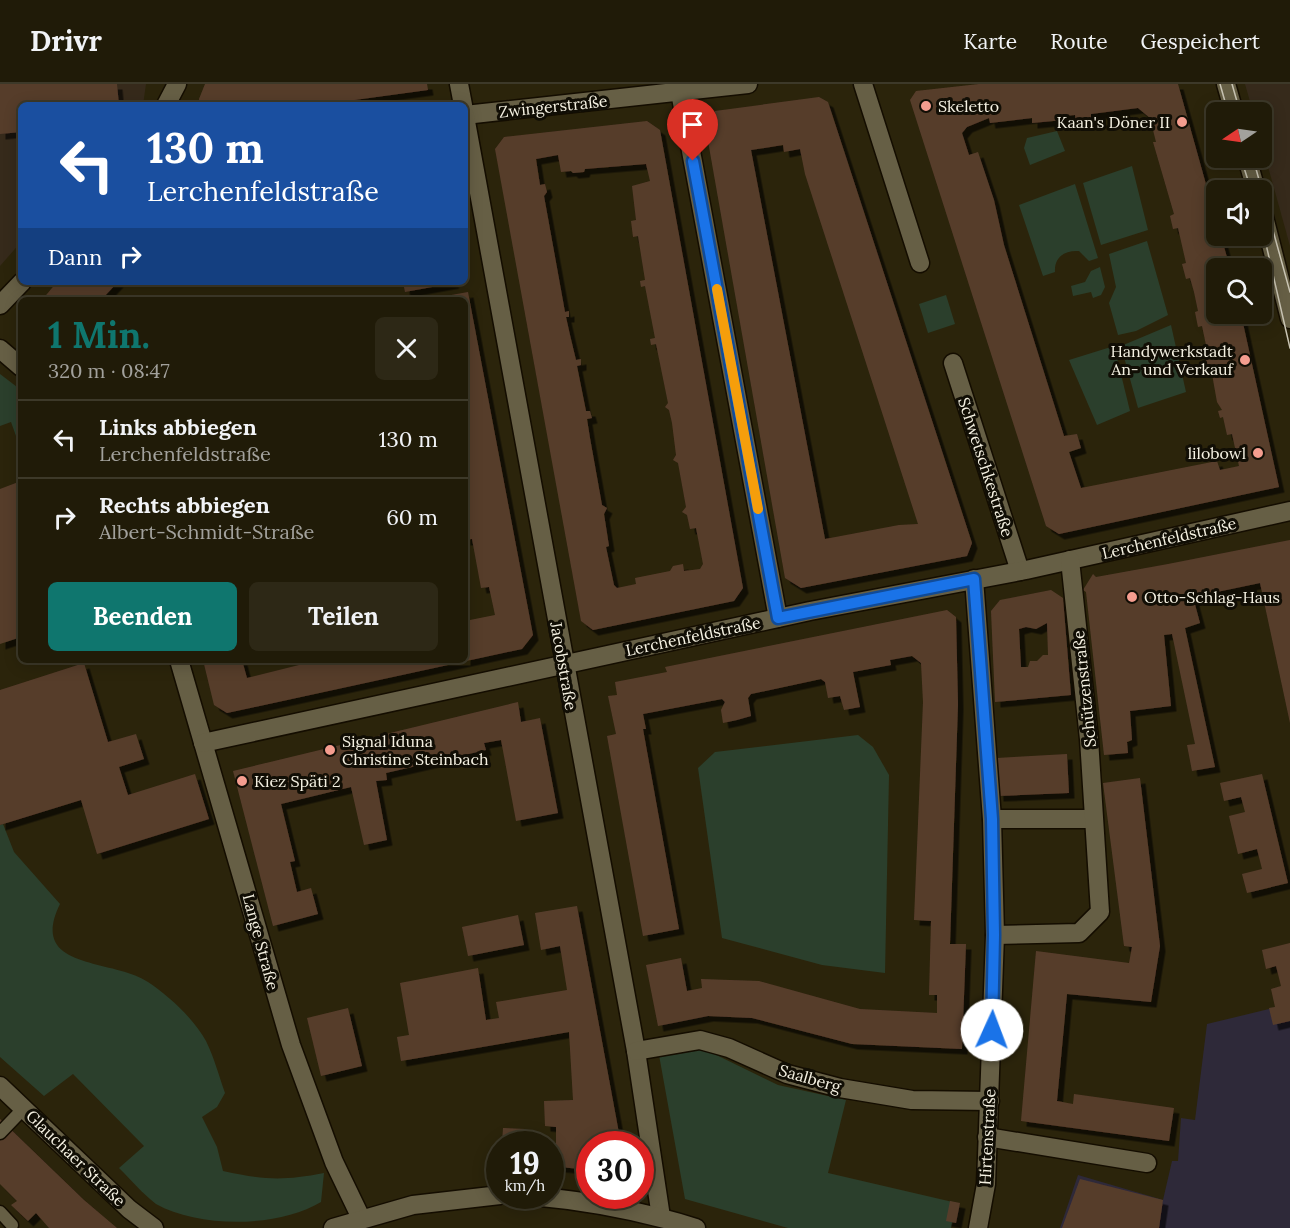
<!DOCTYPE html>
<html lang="de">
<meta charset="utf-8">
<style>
:root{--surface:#201b08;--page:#2d2816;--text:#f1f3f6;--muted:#a2a19c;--line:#3d3929;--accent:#0f766e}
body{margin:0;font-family:Lora,serif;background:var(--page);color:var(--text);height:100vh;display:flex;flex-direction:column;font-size:22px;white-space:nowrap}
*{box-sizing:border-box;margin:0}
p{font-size:20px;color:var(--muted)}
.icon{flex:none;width:33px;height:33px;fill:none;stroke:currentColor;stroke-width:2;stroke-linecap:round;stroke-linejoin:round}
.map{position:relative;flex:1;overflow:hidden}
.details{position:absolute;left:18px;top:213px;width:450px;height:366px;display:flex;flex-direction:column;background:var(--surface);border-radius:9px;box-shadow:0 3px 15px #0003,0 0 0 2px var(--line)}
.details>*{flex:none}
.guide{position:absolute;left:18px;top:18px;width:450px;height:183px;border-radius:9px;box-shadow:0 3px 15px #0003,0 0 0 2px var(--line);background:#1a4fa0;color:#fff;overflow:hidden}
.needle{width:39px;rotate:257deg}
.fabs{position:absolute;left:1206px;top:18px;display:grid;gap:12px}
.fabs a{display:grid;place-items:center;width:66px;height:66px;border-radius:9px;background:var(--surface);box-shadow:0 3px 15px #0003,0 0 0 2px var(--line);font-size:30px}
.speed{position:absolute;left:486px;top:1047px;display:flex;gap:12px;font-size:30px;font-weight:700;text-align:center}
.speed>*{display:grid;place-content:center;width:78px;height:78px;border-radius:50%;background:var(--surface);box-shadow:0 3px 15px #0003,0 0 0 2px var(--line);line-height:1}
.speed small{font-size:15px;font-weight:400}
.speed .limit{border:9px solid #d22;background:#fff;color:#111}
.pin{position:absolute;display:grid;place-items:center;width:51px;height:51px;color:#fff;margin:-62px -26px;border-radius:50% 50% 50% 0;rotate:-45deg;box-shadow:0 0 6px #0007}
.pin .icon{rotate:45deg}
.me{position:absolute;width:66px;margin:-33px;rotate:2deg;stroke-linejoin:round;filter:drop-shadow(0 0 4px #0008)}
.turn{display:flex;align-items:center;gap:21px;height:126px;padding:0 30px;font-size:27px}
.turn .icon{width:78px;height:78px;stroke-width:2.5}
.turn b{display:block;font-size:42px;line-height:51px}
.then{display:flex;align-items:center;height:57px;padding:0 30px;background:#0003;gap:12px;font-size:22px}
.round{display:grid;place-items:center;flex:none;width:63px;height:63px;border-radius:9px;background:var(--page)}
.overview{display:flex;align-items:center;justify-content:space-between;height:102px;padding:0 30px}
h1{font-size:36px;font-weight:800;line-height:45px;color:var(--accent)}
.action{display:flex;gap:12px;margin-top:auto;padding:12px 30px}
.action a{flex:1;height:69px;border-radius:9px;background:var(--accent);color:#fff;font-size:24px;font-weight:800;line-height:69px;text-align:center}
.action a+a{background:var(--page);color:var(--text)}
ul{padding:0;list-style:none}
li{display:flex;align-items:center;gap:18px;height:78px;padding:0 30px;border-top:2px solid var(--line)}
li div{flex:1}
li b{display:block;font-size:22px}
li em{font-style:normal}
header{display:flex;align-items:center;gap:36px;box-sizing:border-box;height:84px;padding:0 30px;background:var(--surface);border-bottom:2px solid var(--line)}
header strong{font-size:28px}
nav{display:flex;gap:33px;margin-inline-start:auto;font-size:21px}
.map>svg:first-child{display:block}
</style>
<header>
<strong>Drivr</strong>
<nav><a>Karte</a><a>Route</a><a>Gespeichert</a></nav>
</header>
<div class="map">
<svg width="1290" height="1144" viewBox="0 0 1290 1144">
<defs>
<filter id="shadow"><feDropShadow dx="5.5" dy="5.5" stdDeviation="0" flood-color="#0009"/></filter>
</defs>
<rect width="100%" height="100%" fill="#2b240b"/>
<path fill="#2e2939" d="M1290,920V1144H1060L1078,1091L1163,1116L1172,1077H1178L1181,1034L1195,1036L1207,940Z"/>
<g fill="#362a1b">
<path d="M0,0H146L143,21H21V158L0,182Z"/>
<path d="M1245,0H1290V162L1262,61V28H1253Z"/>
</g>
<g fill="#2b3f2c">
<path d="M1057,47L1065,67L1030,81L1024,64L1027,54Z"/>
<path d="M1132,82L1148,146L1101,161L1083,99Z"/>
<path d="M1075,100L1098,174L1089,177L1079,167C1065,166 1054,173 1055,188L1043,192L1019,121Z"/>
<path d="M1147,157L1168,231L1136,247L1118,251L1109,219L1116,203L1109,170Z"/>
<path d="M1100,183L1105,203L1101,211L1093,214L1091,208L1073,212L1071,202L1085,198L1091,187Z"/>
<path d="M946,211L955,240L928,249L919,220Z"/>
<path d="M1171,241L1186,308L1138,324L1121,262Z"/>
<path d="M1114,262L1130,327L1097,341L1069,276Z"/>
<path d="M0,290L21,306V350L16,352L11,338L0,342Z"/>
<path d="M858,651L873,663L889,691L885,889L822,881L722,854L698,684L715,668Z"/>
<path d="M3,740L14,768L60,820C27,887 113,874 148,898C169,912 194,935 206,957C214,973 219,992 225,1009L217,1023L202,1033L217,1063L223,1087C264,1096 283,1097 324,1089L321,1118C278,1144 199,1144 156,1120C143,1110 131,1096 119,1084L144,1062L73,990L44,1012L0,973V741Z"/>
<path d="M702,964L778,1001L846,1016L828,1089L957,1119L951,1144H788L685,1115L659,971Z"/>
</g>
<g fill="#573c2c" fill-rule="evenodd" filter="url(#shadow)">
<path d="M0,0H117L119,21H21V48L0,50Z"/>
<path d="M205,0H427L428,6L318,21H200L199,15Z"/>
<path d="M979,0H1178L1216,136V152H1221L1230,184H1216V230H1241L1279,403L1059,450L1046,442L910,16L916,7ZM1138,24L1150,34L1156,58H1153L1174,130L1170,132L1173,145L1178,144L1186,179L1182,180L1186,195L1190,194L1194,208L1198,227L1195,228L1198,243L1202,242L1209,275L1206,276L1209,291L1212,290L1217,318L1222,326L1218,327L1220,334L1223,333L1227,351L1232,350L1239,382L1220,386L1217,377L1081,404L1069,368L1081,364L1077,350L1064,352L1004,161L994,116L978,68L969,71L962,49L967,43L989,34L990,39L1032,34V39L1064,36V32L1075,31L1076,39L1091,38V30Z"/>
<path d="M819,13L828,18L972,459L967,472L801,504L785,494L705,40L715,27ZM783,61L784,68L800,65L805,90L918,440L899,441L825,455L751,66Z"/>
<path d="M647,37L660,46L743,504L734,517L593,546L581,537L495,65L504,53ZM558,71L561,88L571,87L573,89L584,88L585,85L646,80L650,97L632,102L636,136L631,137L633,153L638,152L645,196L640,197L641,203L645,202L655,254L650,255L651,261L656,260L668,319L665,323L669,326L672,339L676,371L673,376L678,379L686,423L682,428L687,431L690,445L696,444L703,480L700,485L684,487L683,480L673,482L670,487L635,494L636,500L617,504L614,501L606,463L609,462L604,430L607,424L602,421L590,354L587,335L592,334L590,327H586L577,282L581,281V275L576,276L570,251L566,233H569V227L565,228L544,112L547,108L545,100L540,101L536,75Z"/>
<path d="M57,198H118L101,216H42Z"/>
<path d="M403,198H453L454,199L405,208Z"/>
<path d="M468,208L533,551L522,565L227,629L214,621L203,576H242L247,594L319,576H465V537L495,531L489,503L481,504L472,455L465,456V216L429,215Z"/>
<path d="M21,397V553L0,560V405Z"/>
<path d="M1290,456V639L1260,499L1193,513L1200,539L1185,544L1215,683L1192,687L1187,661L1195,660L1172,550L1164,551L1171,622L1130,627L1132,656L1127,658L1128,669L1104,671L1086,508L1083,506L1093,490L1096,493L1168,480Z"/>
<path d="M1051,506L1063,514L1071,611L995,618L991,527L1000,516ZM1047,539L1048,571H1043L1037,577H1030L1028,583H1021L1019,545L1026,543L1036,545Z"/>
<path d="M947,526L956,533L958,620L950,860H966L962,965L852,960L752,934L708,932L658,942L646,881L681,874L687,907L702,904L701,895L759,897L860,925L937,929V911H929L931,837L914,836L923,618L921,579L912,572L890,576L891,581L853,588L860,623L844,626L840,612L828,614L825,598L821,595L751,610L748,614L751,632L737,636L723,639L721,626L725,618L722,615L643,630L646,645H643L679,845L643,852L607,652L616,650L608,612L617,611L615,598L667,588L665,583Z"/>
<path d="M84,579L108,658L136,650L144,675L119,683L128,711L195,690L209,735L97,770L81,716L0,741V606Z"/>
<path d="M518,618L521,638L540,634L558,729L516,737L501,656L484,659L486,666L386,689L387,696L376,697L387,756L364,761L351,703L281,720L295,777L290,778L297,808L311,804L318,830L273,842L233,687Z"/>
<path d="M1067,670L1069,709L998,712L997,674Z"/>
<path d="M1262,690L1288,799L1247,809L1242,790L1262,785L1257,765L1238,770L1229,732L1245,728L1241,713L1224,717L1220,699Z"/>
<path d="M1140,694L1160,862L1151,918L1067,910L1057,1017L1073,1020L1074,1010L1174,1024L1169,1057L1021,1037L1036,867L1129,879L1132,863L1124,862L1103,699Z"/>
<path d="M577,822L621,1060H590V1086L550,1082V1060H502L503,1044L525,1045V1056L556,1059V1043L545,1042L544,1017L573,1016L569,948L401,977L397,953L409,951L400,899L478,884L486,936L499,934L496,918L567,906L560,862L541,866L535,829Z"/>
<path d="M518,831L524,861L468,872L462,843Z"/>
<path d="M1290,859V937L1273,941L1269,924L1275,923L1271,905L1281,902L1276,882L1266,885L1262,866Z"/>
<path d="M348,924L362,982L321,992L307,934Z"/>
<path d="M0,1035L84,1116L117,1144H49L36,1129L28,1137L11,1121L17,1117L0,1100Z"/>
<path d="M1080,1095L1163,1116L1159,1144H1062Z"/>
<path d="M950,1117L960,1119L956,1139L946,1137Z"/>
</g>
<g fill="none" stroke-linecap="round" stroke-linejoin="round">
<g stroke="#140d00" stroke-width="15">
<g id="service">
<path d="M0,1049L24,1024"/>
<path d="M0,1128L12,1141"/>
</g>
</g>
<g stroke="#140d00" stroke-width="21">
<g id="minor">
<path d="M459,0L463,21"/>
<path d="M863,0L920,179"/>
<path d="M680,8L778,534"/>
<path d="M166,21L177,0"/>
<path d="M465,31L748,0"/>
<path d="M465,32L636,967L661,1133"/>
<path d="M0,221L22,198"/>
<path d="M0,265L21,283"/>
<path d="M953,279L1020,487"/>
<path d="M974,495L992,735L995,851L986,1100L978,1144"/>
<path d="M179,576L291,961L334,1078L361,1134"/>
<path d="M203,659L810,527L1026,486L1290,427"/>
<path d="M992,735H1093"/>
<path d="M995,851L1079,849L1100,828L1089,655L1070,476"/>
<path d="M636,967L700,956L729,964L787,990L840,1004L912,1016L990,1017"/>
<path d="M987,1053L1147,1079"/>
</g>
</g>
<g stroke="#140d00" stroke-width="21">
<g id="tertiary">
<path d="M1226,0L1234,28"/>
<path d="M1247,74L1256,106"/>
<path d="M1262,125L1290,235"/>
<path d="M0,1002L129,1125L154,1144"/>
<path d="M532,1112C588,1117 642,1127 696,1144"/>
<path d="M333,1144L413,1121L500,1111"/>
</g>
</g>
<use href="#service" stroke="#665f45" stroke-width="12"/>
<use href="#minor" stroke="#665f45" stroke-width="18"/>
<use href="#tertiary" stroke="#665f45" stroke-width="18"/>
<g stroke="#cac5b4" stroke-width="1.5">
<path d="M1220,0L1228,28"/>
<path d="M1232,0L1240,28"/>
<path d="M1241,74L1251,106"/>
<path d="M1253,74L1290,208"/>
<path d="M1262,143L1290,264"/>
</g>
</g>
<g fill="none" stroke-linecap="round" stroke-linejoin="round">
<g stroke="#114b97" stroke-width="15">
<path id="route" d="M693,77L778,534L974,495L992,735L994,851L992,946"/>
</g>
<use href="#route" stroke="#1a73e8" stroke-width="10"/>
<path stroke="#f59e0b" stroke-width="10" d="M717,205L758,425"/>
</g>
<g fill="#f59d8f" stroke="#110e05" stroke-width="2">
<circle cx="926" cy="22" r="6"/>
<circle cx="1182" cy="38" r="6"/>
<circle cx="1245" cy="276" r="6"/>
<circle cx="1258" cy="369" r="6"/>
<circle cx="1132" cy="513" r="6"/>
<circle cx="330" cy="666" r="6"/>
<circle cx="242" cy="697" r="6"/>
</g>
<g text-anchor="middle" stroke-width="6" stroke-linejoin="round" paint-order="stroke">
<g font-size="16" fill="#f5f1e2" stroke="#110e05">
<text transform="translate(553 22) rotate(-6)" y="6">Zwingerstraße</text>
<text transform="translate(986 383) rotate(72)" y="6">Schwetschkestraße</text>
<text transform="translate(1169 454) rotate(-13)" y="6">Lerchenfeldstraße</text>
<text transform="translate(693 552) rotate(-12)" y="6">Lerchenfeldstraße</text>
<text transform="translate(564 582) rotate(80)" y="6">Jacobstraße</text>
<text transform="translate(1084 605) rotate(-96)" y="6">Schützenstraße</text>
<text transform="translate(261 858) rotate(75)" y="6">Lange Straße</text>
<text transform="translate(810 994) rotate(16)" y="6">Saalberg</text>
<text transform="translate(987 1053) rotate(-87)" y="6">Hirtenstraße</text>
<text transform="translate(76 1074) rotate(44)" y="6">Glauchaer Straße</text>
</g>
<g font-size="16" fill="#f5f1e2" stroke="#110e05" text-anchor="start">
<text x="938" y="28">Skeletto</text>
<text x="1170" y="44" text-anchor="end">Kaan's Döner II</text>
<text x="1233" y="273" text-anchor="end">Handywerkstadt<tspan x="1233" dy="18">An- und Verkauf</tspan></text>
<text x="1246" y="375" text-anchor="end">lilobowl</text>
<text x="1144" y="519">Otto-Schlag-Haus</text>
<text x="342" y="663">Signal Iduna<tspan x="342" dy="18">Christine Steinbach</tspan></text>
<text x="254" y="703">Kiez Späti 2</text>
</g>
</g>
</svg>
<div class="fabs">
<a><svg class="needle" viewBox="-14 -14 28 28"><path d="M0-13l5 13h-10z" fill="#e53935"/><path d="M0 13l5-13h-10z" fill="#a2a19c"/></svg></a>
<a><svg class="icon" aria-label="sound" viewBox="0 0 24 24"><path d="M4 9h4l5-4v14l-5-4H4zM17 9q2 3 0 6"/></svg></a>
<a><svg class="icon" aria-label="search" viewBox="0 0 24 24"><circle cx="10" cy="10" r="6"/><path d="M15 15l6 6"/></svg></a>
</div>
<div class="speed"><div>19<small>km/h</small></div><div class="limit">30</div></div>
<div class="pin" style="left:693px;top:77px;background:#d93025"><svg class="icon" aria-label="arrive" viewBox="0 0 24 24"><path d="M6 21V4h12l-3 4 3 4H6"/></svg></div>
<svg class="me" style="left:992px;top:946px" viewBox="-20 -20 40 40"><circle r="19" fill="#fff"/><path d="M0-13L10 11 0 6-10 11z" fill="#1a73e8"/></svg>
<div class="guide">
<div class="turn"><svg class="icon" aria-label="left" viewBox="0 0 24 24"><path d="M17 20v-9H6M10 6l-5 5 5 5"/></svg><div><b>130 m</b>Lerchenfeldstraße</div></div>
<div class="then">Dann<svg class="icon" aria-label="right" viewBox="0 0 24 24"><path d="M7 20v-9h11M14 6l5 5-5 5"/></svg></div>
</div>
<section class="details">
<div class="overview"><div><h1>1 Min.</h1><p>320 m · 08:47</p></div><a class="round"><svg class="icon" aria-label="close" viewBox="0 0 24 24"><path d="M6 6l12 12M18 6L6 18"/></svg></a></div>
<ul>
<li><svg class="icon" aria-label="left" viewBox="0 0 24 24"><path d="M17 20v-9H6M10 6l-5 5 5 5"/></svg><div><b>Links abbiegen</b><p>Lerchenfeldstraße</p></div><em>130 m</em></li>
<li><svg class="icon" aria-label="right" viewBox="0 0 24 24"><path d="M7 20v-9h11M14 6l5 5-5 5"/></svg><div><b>Rechts abbiegen</b><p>Albert-Schmidt-Straße</p></div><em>60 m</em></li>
</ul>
<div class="action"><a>Beenden</a><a>Teilen</a></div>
</section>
</div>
